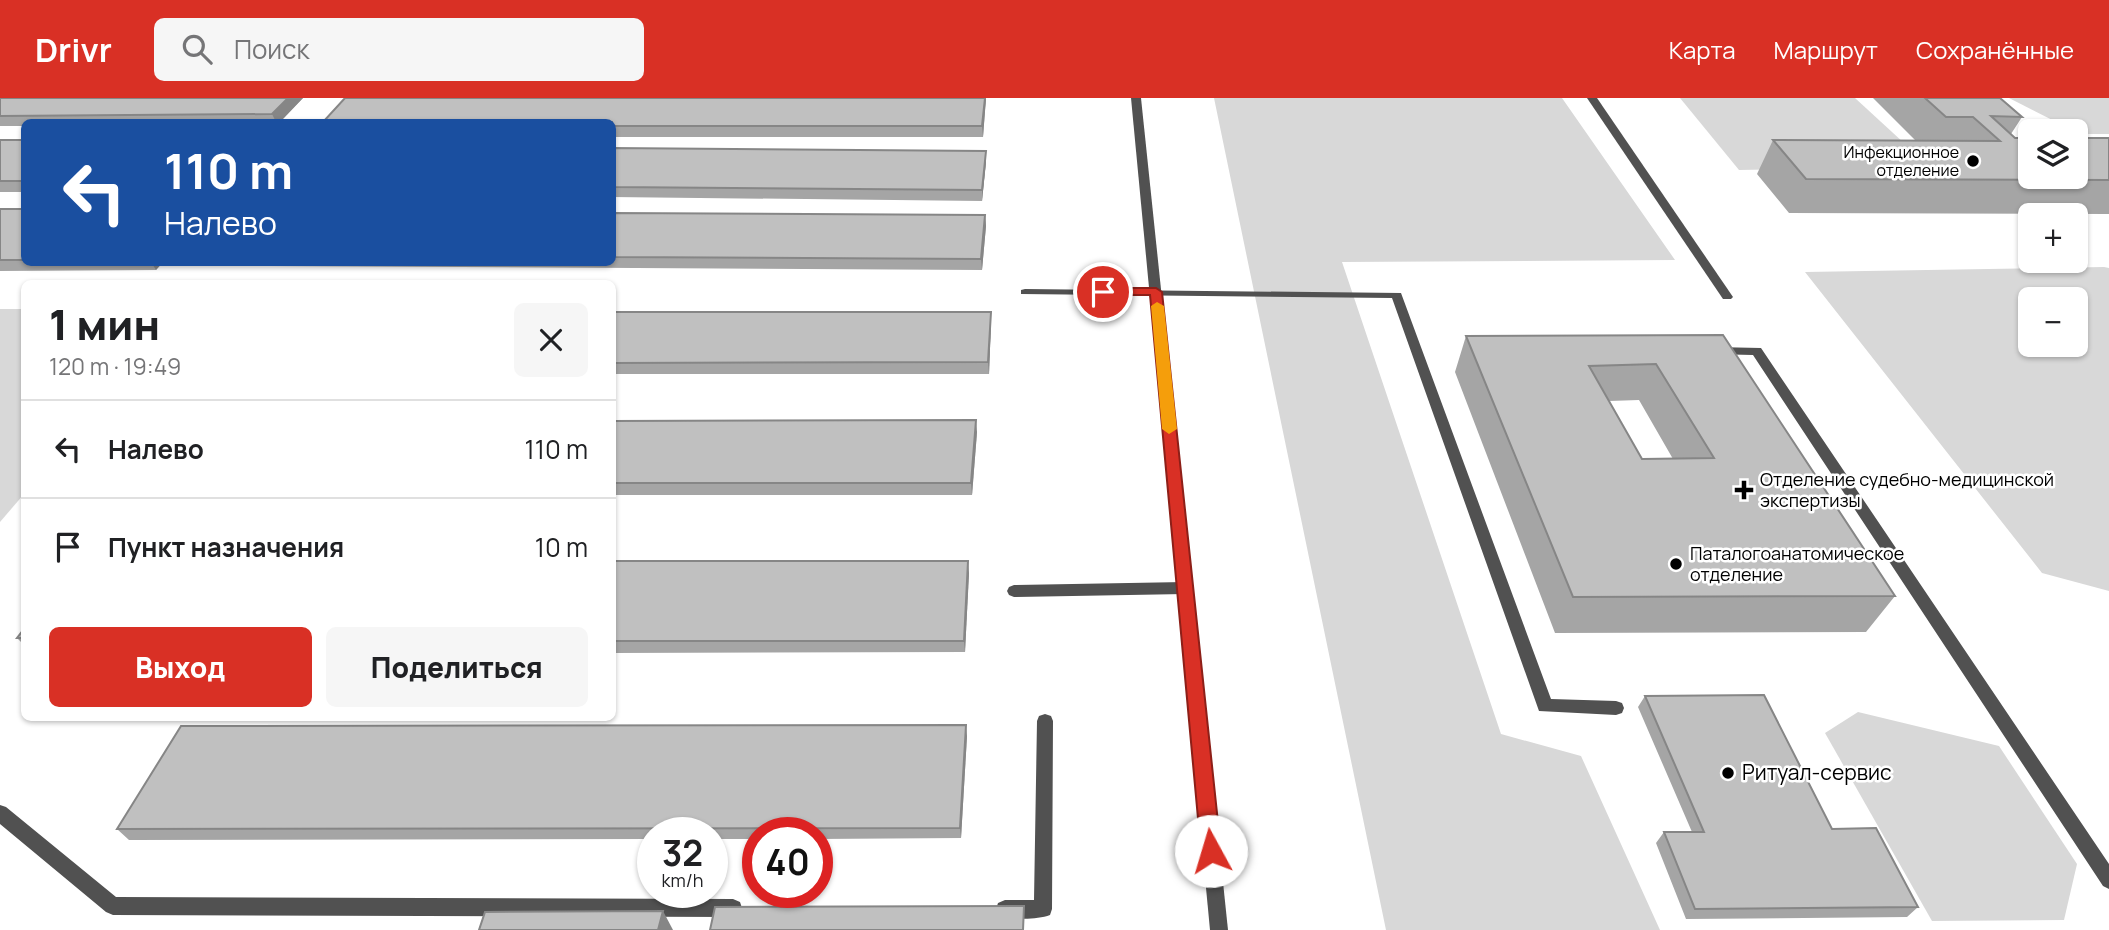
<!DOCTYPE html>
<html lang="ru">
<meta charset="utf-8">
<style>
:root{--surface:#fff;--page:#f6f6f6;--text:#202124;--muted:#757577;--line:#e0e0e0;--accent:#d93025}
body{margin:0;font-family:Manrope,sans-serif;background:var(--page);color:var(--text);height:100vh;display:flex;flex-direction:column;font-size:26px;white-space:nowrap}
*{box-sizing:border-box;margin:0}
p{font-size:23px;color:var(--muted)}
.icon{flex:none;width:38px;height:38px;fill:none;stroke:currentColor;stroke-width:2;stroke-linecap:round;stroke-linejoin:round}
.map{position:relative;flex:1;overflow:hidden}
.panel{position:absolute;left:21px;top:182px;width:595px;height:441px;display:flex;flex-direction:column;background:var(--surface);border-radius:10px;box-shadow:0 2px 5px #0004}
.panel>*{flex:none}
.hud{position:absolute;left:21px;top:21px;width:595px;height:147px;border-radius:10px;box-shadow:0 2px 5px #0004;background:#1a4fa0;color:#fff;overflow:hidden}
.controls{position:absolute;left:2018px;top:21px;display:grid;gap:14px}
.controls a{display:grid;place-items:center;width:70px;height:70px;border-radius:10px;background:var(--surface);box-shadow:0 2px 5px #0004;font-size:35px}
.speed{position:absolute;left:637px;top:719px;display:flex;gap:14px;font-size:35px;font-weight:700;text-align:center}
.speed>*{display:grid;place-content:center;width:91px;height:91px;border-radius:50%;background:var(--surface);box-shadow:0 2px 5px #0004;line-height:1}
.speed small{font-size:18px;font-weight:400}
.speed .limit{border:10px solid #d22;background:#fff;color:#111}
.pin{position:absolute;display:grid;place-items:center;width:60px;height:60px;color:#fff;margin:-30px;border:4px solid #fff;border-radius:50%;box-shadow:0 2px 7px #0007}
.me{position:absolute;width:77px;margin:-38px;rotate:354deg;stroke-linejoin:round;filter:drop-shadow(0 0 5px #0008)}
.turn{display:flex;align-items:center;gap:24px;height:147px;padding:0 28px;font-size:32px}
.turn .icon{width:91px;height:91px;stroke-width:2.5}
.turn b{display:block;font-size:49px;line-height:60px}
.round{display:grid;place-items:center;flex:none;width:74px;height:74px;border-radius:10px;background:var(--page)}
.summary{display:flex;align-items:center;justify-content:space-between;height:119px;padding:0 28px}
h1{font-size:42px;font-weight:800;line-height:52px}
.button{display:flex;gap:14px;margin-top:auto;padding:14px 28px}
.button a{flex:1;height:80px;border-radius:10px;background:var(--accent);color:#fff;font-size:28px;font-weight:800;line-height:80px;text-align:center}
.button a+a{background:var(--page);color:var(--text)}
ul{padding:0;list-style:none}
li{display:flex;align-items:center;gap:21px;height:98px;padding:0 28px;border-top:2px solid var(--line)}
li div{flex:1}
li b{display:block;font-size:26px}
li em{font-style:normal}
header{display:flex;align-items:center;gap:42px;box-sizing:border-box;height:98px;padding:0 35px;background:var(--accent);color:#fff}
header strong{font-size:33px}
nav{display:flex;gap:38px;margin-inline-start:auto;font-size:24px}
.search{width:490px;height:63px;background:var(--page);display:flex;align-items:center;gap:18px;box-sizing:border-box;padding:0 24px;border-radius:10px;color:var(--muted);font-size:26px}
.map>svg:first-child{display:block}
</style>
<header>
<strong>Drivr</strong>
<div class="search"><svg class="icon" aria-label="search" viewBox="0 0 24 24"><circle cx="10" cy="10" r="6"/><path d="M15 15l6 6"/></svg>Поиск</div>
<nav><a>Карта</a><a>Маршрут</a><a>Сохранённые</a></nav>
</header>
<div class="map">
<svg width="2109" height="832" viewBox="0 0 2109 832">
<rect width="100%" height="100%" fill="#fff"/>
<g fill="#d8d8d8" fill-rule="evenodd">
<path d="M1214,0H1562L1675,162L1342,164L1501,636L1581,658L1660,832H1386Z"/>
<path d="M1680,0H1855L1929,68L1739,72Z"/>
<path d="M2009,0H2109V36H2080Z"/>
<path d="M2104,169L2109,170V493L2042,475L1805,174ZM2030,201H2076V247H2030Z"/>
<path d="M0,211H24V396L0,424Z"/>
<path d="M1858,614L1999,648L2077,766L2064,822L1932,823L1825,635Z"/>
</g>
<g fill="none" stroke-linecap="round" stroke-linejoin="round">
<g fill="#515151" fill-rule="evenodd">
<path d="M1587,0H1597L1733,199L1731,201H1723Z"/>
<path d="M1025,191L1401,195L1551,601L1616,603L1622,605L1624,610L1622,615L1616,617L1539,613L1392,200L1021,196V192Z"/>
<path d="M1714,249L1761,250L2109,766V791L2103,788L1753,257L1710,256L1708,253L1710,250Z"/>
<path d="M1185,484L1190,486L1192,490L1190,494L1185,496L1014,499L1009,497L1007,493L1009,489L1014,487Z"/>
<path d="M1045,616L1051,618L1053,623L1052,811L1050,817C1036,822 1012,822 998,817L996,811L998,805L1005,802H1034L1037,623L1039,618Z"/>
<path d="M0,707L6,709L116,799L733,801L740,804L742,810L740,816L733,819L113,817L106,814L0,726Z"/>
</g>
<path fill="#515151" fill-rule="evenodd" d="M1131,0H1141L1228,832H1210Z"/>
</g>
<g fill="#a5a5a5" fill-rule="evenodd">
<path d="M0,0H303L280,24H24V28H0Z"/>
<path d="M345,0H986L983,39H612V24Z"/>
<path d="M1873,0H2000L2022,19L2011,36L2015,40H2109V116L1789,115L1757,76L1773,42L1916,43Z"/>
<rect x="0" y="42" width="24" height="52"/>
<path d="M612,50L986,64L982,103L612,99Z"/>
<path d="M0,111H24V164H163L156,172L0,173Z"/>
<path d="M612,115L985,117L986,128L982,172L269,168L267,164H612Z"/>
<path d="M612,214L991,225L989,276H612Z"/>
<path d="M1723,237L1895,498L1866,534L1555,535L1455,274L1466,238ZM1639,302L1673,361H1642L1609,303Z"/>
<path d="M612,323L977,334L972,397H612Z"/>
<path d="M612,463L969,475L965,554L612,555Z"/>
<path d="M24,531V547L17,540Z"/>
<path d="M1645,598L1832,731L1918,809L1907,819L1686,821L1656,745L1664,734H1692L1638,609Z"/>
<path d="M967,638L961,740L817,741V735H758V741H712V735H653V741L129,742L117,731Z"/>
</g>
<g fill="#868686">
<path d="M288,0H303L280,24H276L272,16Z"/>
<path d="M985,0H986L983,39L982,28Z"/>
<path d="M986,53V64L982,103V92Z"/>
<path d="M985,117L986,128L982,172L981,161Z"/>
<path d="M151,164H163L156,172Z"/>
<path d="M991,214V225L989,276L988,264Z"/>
<path d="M976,322L977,334L972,397L971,385Z"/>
<path d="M968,463L969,475L965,554L964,543Z"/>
<path d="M966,627L967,638L961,740L960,730Z"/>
<path d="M663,813L673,832H658Z"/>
</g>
<g fill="#c0c0c0" stroke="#868686" stroke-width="2" fill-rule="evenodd">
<path d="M0,0H288L272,16L0,18Z"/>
<path d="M345,0H985L982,28H612V24H323Z"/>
<path d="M1925,0H2000L2022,19L1991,18L2015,40H2030V79H2076V40H2109V82L1806,81L1773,42L2000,43L1973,19H1946Z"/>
<rect x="0" y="42" width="24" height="41"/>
<path d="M612,50L986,53L982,92L612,89Z"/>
<rect x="0" y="111" width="24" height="51"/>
<path d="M612,115L985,117L981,161L612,159Z"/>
<path d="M612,214H991L988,264L612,265Z"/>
<path d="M1723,237L1895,498L1573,499L1466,238ZM1656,266L1714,360L1642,361L1589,268Z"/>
<path d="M976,322L971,385H612V323Z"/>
<path d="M612,463H968L964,543H612Z"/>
<path d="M24,531V540H17Z"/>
<path d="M1764,597L1832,731L1876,730L1918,809L1695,811L1664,734H1704L1645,598Z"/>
<path d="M966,627L960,730L117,731L181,628Z"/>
<path d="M1024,808L1023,832H710L715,809Z"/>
<path d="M663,813L658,832H479L485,814Z"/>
</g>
<path fill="#d93025" stroke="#8d1f18" stroke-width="2" d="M1103,190H1156L1162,194L1221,753L1218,760L1211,762L1204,760L1201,753L1150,197H1099L1097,194Z"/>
<path fill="#f59e0b" d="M1157,204L1164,208L1177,331L1169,336L1162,331L1151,208Z"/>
<g fill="#000" stroke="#fff" stroke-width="2.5">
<circle cx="1973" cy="63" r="7"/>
<path d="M1740.5 381.5h7v7h7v7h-7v7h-7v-7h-7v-7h7z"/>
<circle cx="1676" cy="466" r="7"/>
<circle cx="1728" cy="675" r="7"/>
</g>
<g text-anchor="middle" stroke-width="5" stroke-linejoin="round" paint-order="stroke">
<g font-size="16" fill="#000" stroke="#fff" text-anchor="end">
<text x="1959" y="60">Инфекционное<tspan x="1959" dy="18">отделение</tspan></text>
</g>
<g font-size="18" fill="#000" stroke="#fff" text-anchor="start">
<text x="1760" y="388">Отделение судебно-медицинской<tspan x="1760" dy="21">экспертизы</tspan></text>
<text x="1690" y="462">Паталогоанатомическое<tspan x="1690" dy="21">отделение</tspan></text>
</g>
<g font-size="21" fill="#000" stroke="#fff" text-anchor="start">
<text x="1742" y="682">Ритуал-сервис</text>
</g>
</g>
</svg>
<div class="controls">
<a><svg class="icon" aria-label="layers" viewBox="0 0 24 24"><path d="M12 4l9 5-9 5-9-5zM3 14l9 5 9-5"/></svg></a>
<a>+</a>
<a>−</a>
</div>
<div class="speed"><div>32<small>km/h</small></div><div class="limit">40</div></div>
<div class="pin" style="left:1103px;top:194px;background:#d93025"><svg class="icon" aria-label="arrive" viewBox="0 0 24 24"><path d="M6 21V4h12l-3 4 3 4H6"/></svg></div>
<svg class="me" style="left:1211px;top:753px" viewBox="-20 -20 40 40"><circle r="19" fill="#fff"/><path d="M0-13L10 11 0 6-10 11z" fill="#d93025"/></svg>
<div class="hud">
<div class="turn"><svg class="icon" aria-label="left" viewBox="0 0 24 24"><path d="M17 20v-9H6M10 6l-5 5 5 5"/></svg><div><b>110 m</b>Налево</div></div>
</div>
<section class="panel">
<div class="summary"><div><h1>1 мин</h1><p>120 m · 19:49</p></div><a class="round"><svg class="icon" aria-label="close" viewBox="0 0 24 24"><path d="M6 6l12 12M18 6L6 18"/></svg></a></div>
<ul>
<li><svg class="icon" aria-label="left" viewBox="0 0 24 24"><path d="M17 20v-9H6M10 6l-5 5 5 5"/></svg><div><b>Налево</b></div><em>110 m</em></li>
<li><svg class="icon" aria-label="arrive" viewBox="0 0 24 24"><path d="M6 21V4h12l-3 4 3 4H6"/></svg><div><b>Пункт назначения</b></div><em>10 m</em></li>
</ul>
<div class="button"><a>Выход</a><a>Поделиться</a></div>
</section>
</div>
